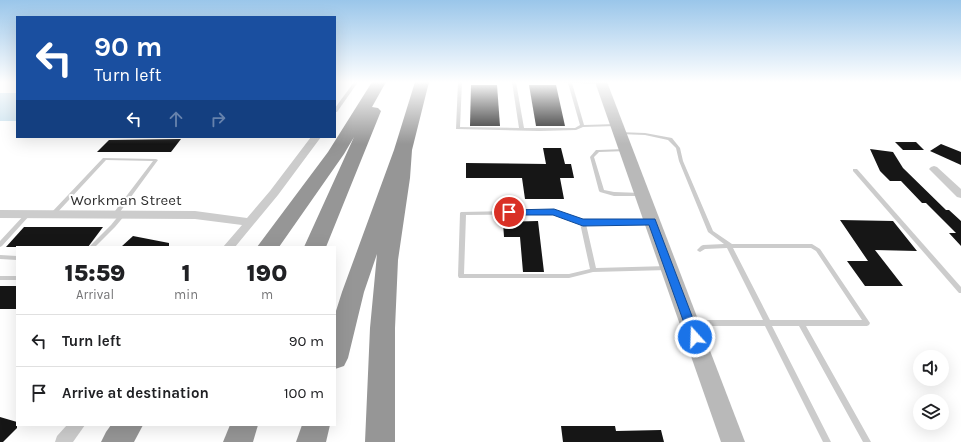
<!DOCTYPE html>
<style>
:root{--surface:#fff;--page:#f6f6f6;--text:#202124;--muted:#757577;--line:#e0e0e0}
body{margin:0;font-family:Karla,sans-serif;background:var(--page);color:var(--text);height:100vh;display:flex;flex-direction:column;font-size:15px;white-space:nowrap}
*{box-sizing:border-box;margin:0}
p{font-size:13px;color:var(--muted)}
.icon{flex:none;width:22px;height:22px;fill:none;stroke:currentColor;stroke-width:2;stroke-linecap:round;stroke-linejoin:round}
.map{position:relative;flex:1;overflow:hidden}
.drawer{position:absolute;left:16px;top:246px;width:320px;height:180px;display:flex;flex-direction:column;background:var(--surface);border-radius:0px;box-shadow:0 4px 16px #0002}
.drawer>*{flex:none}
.guide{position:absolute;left:16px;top:16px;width:320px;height:122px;border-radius:0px;box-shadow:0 4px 16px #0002;background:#1a4fa0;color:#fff;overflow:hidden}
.fabs{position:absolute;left:913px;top:350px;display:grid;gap:8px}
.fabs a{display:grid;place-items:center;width:36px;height:36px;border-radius:50%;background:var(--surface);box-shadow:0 4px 16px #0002;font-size:20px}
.pin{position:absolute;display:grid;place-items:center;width:34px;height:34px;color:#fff;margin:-17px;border:2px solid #fff;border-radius:50%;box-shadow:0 1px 4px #0007}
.me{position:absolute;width:44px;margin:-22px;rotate:340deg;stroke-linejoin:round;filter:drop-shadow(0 0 3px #0008)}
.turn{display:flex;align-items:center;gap:14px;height:84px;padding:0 12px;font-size:18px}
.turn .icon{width:52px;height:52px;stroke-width:2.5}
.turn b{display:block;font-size:28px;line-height:34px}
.lanes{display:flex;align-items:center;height:38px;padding:0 12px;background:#0003;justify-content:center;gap:20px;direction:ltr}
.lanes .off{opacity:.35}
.eta{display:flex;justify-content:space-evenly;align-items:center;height:68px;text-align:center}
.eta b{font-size:24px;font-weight:800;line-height:28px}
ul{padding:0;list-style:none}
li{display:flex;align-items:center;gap:12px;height:52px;padding:0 12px;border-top:1px solid var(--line)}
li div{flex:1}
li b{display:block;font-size:15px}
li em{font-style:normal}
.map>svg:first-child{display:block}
</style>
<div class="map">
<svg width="961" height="442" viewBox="0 0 961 442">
<rect width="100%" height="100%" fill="#fff"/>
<rect fill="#c6e0ee" x="0" y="93" width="17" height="28"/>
<g fill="#161616">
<path d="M471,85H497L500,126H470Z"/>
<path d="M529,85H556L565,126H536Z"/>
<path d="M181,139L171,152H97L109,140Z"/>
<path d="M895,142H916L924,150H903Z"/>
<path d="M941,144L961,152V165L930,151Z"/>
<path d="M543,148H561L565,164H571L574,178H560L564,199H525L522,178H466V163L546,164Z"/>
<path d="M870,149L893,152L903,168L946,210H949L961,221V246L949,233H956L926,203H922L901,181H890L880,171Z"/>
<path d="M840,220L893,221L917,251L875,250L903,286H865L847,261H868Z"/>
<path d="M538,221L544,272H523L520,237H504L503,222Z"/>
<path d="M24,227H103L88,247H6Z"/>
<path d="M133,236L169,243V247H121Z"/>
<rect x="0" y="286" width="17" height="23"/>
<path d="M0,417L17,422V428L3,442H0Z"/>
<path d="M561,426H615L616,431L661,430L664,442H563Z"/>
</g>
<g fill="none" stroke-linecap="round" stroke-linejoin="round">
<g fill="#ccc" fill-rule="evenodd">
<path d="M354,82H358L337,112H335V108Z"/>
<path d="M458,82H462L460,127L519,128L512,82H516L524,128H575L580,125L568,83L561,82H602V84H601L572,83L584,125L616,124L618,125L616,126L583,127L576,130L539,131L456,129Z"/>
<path d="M618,132L645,133L672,138L680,148L683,161L713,231L732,244H812L820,249L870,323L869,325L867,326H806L871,442H863L799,326H772L831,442H823L765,326H693L691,325L690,323L691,321L693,320H763L727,248L705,249L700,252L698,251L697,250L701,246L703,245L724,244L708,232L679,161L676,148L668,140L645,135L620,134H618ZM733,248H811L816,251L862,320H770Z"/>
<path d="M625,149H627V151L599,152L594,157L604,190L614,192L641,193L643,194L644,195L643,196H614L600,192L599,191L590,157L596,150H598Z"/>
<path d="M103,158L156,159L158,160L117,216L115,217L112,215L153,161L106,160L55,215H51L50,214L51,213Z"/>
<path d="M853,169H857L961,287V293H959L853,171Z"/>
<path d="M554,210L583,220L652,221L653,222L652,223L650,224H586L596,268L668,266H670L671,268L670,270H668L593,272L569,278H459L458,276L460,213L461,212ZM554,214L580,223L590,269L569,274H464L466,215Z"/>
<path d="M28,212L31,214L30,215L2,246L0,247V241L26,213Z"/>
<path d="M122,213L125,215L115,227L95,247H89L111,225L120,214Z"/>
<path d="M0,255L17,256V260L0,259Z"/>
<rect x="0" y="276" width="17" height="4"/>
</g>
<g fill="#ccc" fill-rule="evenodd">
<path d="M311,137H321L278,195L235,247H223L242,225L195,219L0,218V210L195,211L247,218L270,191Z"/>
<path d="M934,166L937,167L961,189V198L957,197L929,169L931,167Z"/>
<path d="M67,425H85L73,442H55L57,436Z"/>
</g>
<path fill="#b9b9b9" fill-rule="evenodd" d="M595,82H607L745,442H721Z"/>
<g fill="#969696" fill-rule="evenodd">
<path d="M372,82H386L372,107L378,108L381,111L326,247H304L354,137L344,154L279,247H257L328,152Z"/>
<path d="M415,82H429L412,150L410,178L398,260L395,328V442H365L370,328L377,254L364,292L348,358L344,366L335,369V314L342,292L394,150Z"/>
<path d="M111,425H143L134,442H101L106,432Z"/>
<path d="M230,425H258L253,442H223Z"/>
<path d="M302,425H330L326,442H296Z"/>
</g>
</g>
<linearGradient id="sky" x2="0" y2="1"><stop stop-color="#9ac6ea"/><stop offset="0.57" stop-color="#fff"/><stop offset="1" stop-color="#fff" stop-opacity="0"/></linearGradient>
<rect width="961" height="144" fill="url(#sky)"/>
<path fill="#1a73e8" stroke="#114b97" d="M554,209L583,219H655L700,337L699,341L695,342L691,341L689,337L649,225L583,226L553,215H509L504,212L509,210Z"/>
<g text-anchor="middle" stroke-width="4" stroke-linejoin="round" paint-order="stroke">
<g font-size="15" fill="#2f2f2f" stroke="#fff">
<text x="126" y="205">Workman Street</text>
</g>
</g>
</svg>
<div class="fabs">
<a><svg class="icon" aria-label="sound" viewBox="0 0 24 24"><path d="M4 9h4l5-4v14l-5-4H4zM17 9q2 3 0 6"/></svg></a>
<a><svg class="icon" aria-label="layers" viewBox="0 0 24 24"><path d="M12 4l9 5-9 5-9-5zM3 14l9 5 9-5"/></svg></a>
</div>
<div class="pin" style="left:509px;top:212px;background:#d93025"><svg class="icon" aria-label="arrive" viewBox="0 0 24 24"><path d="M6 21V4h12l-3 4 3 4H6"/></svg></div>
<svg class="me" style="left:695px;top:337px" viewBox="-20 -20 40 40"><circle r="17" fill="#1a73e8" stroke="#fff" stroke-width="3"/><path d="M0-11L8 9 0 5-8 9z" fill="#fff"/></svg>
<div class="guide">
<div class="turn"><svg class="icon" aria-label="left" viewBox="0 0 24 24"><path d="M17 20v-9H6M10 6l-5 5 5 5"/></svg><div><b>90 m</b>Turn left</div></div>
<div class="lanes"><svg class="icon" aria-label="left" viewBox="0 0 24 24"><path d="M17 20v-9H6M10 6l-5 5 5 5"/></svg><svg class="icon off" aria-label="ahead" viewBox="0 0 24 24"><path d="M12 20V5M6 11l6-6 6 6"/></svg><svg class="icon off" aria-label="right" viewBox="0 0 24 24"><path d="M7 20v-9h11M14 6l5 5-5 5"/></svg></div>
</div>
<section class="drawer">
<div class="eta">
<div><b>15:59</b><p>Arrival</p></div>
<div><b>1</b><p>min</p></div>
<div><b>190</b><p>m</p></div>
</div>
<ul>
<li><svg class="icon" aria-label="left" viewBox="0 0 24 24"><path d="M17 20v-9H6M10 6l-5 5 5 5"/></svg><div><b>Turn left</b></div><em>90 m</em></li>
<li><svg class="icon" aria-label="arrive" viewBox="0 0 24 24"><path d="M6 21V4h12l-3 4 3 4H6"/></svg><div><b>Arrive at destination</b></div><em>100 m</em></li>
</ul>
</section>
</div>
